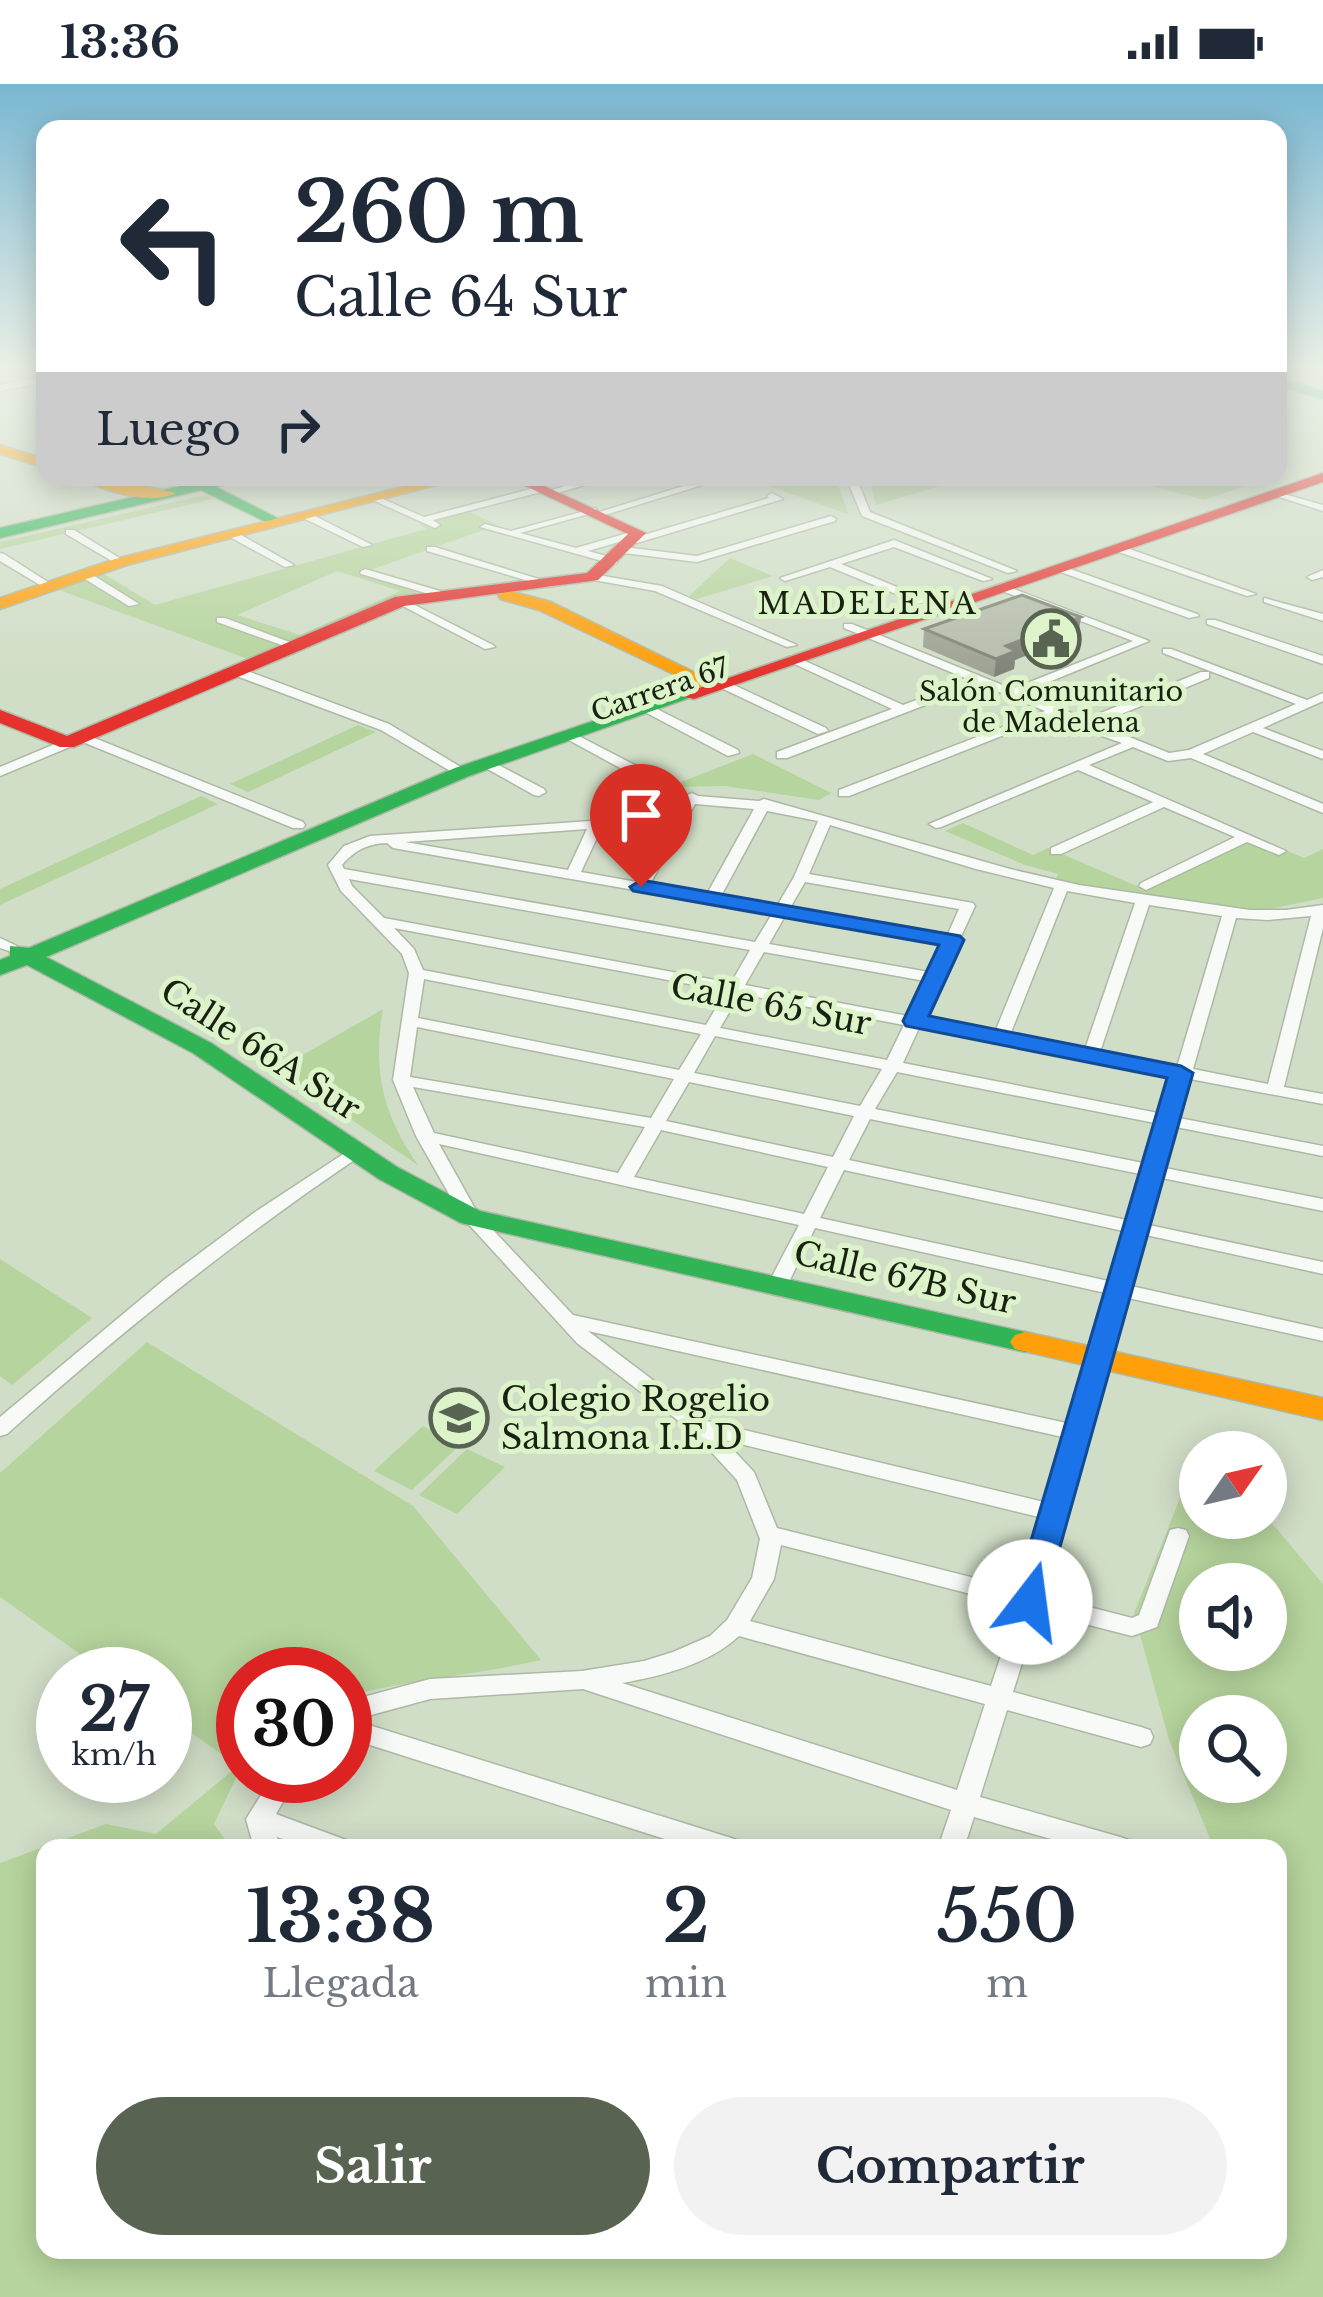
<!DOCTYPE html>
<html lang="es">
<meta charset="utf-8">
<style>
:root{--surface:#fff;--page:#f2f2f3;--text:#1f2937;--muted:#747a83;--accent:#596351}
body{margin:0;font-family:"Libre Baskerville",serif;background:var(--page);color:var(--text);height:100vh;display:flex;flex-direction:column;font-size:45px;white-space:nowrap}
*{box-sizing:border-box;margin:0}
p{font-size:39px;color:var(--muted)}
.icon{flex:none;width:66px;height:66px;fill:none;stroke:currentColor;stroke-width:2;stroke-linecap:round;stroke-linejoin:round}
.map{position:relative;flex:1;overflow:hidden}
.side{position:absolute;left:36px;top:1755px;width:1251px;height:420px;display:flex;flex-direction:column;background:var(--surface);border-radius:24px;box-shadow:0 6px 30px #0003}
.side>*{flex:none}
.banner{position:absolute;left:36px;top:36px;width:1251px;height:366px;border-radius:24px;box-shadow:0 6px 30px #0003;background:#fff;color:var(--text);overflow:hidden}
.needle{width:78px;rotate:56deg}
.tools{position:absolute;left:1179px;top:1347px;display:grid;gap:24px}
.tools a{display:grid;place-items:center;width:108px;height:108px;border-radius:50%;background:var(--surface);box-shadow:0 6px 30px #0003;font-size:60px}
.speed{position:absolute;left:36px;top:1563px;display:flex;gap:24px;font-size:60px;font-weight:700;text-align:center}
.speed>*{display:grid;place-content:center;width:156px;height:156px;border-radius:50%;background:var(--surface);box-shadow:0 6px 30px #0003;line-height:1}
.speed small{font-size:30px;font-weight:400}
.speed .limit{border:18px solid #d22;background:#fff;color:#111}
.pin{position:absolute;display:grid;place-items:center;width:102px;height:102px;color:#fff;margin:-123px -51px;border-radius:50% 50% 50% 0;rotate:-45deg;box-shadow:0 0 12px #0007}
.pin .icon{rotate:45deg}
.me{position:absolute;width:132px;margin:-66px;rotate:15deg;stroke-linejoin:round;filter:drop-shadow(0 0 9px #0008)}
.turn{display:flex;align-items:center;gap:42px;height:252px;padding:0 60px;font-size:54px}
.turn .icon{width:156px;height:156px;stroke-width:2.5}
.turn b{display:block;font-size:84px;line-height:102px}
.then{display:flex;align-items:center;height:114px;padding:0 60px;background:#0003;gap:24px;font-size:45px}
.eta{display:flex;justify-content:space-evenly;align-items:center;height:204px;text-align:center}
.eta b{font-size:72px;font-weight:700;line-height:84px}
.cta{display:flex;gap:24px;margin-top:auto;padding:24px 60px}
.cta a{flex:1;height:138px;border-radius:72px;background:var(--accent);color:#fff;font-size:48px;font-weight:700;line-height:138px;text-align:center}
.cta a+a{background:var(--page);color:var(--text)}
.status{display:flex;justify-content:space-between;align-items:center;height:84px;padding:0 60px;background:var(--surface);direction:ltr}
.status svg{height:33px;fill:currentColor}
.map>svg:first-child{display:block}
</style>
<div class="status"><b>13:36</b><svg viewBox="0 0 49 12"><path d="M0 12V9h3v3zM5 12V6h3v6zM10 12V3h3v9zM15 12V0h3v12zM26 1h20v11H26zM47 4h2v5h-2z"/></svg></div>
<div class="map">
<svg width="1323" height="2213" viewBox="0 0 1323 2213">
<rect width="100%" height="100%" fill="#d1dec7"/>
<g fill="#b6d49d" fill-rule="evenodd">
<path d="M745,393L836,396L849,431Z"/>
<path d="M878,393H958L964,395L876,421L870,395Z"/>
<path d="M1118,393H1270L1204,416Z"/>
<path d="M206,411L213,415L0,465V458Z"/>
<path d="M467,427L498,441L362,489L417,508L248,575L59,506L104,490L155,521L426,445L419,440ZM337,487L400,507L300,551L237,531Z"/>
<path d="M730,474L773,492L697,515L689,512Z"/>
<path d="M358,641L376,648L248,708L230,700Z"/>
<path d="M753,670L831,709L819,716L725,702L668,703Z"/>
<path d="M201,712L218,720L0,821V805Z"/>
<path d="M963,739L1033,771L1048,764L1146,806L1254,753L1304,774L1323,765V814L1260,827L1054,797L1058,790L1025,781L945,747Z"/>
<path d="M383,925C372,986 383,1032 419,1082L278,985Z"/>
<path d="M0,1175L92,1234L12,1301L0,1292Z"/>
<path d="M147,1258L413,1422L541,1576C476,1591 410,1595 345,1613V1590H243V1679L214,1740L231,1764H45V2166H1278V1764H1214L1169,1656L1134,1529L1199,1367L1204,1368L1200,1434L1266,1432L1323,1500V2213H0V1779L106,1740L156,1750L238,1682L165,1630V1590H108L0,1513V1389ZM1200,1500H1266V1566H1200ZM1200,1632H1266V1698H1200Z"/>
<path d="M423,1342L460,1361L412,1406L374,1387Z"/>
<path d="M467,1365L505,1383L457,1430L419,1411Z"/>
</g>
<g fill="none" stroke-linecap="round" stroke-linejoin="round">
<g stroke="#adb8a5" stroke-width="3">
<g id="street">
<path d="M45,292V298L0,307V301Z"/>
<path d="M596,393H612L550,411L545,408Z"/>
<path d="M713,393H728L605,431L596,429Z"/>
<path d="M846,393H856L870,428L1017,487L1008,489L862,432Z"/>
<path d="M542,402L547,405L545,407L433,436L440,441L435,444L368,414L376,412L424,433Z"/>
<path d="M1273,407L1323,421V427L1273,411Z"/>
<path d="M772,409L783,415L637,459H629V455L588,467L617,475V479L613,480L480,443L485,440L511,447L596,424V428L520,449L576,464L638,446L643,449L630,455L769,414L767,412Z"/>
<path d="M301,429H309L372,461L363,463L301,433Z"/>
<path d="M831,432L836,435L835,437L697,478L624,469L619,466L624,463L697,472Z"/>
<path d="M66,446H74L126,478L117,480L66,450Z"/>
<path d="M228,448H236L294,481L285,483L228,452Z"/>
<path d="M894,456L992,495L983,497L894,463L841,480L926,515V519H918L830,483L785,497L780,494Z"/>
<path d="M1113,462H1121L1256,510L1247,512L1113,466Z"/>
<path d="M427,463H435L558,501L549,503L427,467Z"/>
<path d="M0,469L4,470L54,502L45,504L0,477Z"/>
<path d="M1059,481L1197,530L1199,532L1189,534L1055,486V482Z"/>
<path d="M365,485L440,507L441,509L436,512L361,490L360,488Z"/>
<path d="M1323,486V493L1312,496L1307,493Z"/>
<path d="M84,487L88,488L139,520L129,522L80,492L79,490Z"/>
<path d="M592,490L662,502L797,561L787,563L655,507L588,495V491Z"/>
<path d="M1001,500L1149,557L1022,609L1086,635L1201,588H1209V594L1097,640L1169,669L1189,666L1296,620L1163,569V565H1171L1307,616L1323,609V617L1263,644L1323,667V675L1253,648L1203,670L1323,720V729L1191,674L1168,677L1133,663L1089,681L1286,767L1279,771L1247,758L1146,806L1139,802L1141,799L1235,753L1164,723L1061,770H1051V764L1153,718L1078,686L941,743L936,744L929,740L1122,659L1079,644L1077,640L1055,631L849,712H839V706L1045,627L980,600L787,674H777V668L892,625L788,577V573H796L903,621L970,596L844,544V540H852L1012,605L1133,557L997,505L996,503Z"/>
<path d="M401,514L493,561L495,563L485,565L397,519L395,517Z"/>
<path d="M1264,514L1323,530V537L1264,518Z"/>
<path d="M217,534H225L300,562L290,564L217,538Z"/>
<path d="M1207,536H1215L1323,572V580L1207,540Z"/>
<path d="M231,584H239L389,640L469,688L457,691L381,646L231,590Z"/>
<path d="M721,595L826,644L828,647L818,650L717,602L715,599Z"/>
<path d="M647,620L738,666L739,669L728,672L643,627L641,624Z"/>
<path d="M569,647L654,691L656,694L644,697L565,654L563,651Z"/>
<path d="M82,649L303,738L305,741L303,744H293L78,656V650Z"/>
<path d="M67,655L73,659L72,662L0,692V683Z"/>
<path d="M487,675L544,705L546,708L539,712L534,711L482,682V676Z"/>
<path d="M692,709L698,712L759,717L764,715L1010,785L1079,801L1250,826H1286L1323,821V844L1284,1003L1323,1010V1020L1190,995L1179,1034L1323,1062V1072L1176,1043L1165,1084L1323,1115V1127L1162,1094L1149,1141L1323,1178V1190L1146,1151L1131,1202L1323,1245V1257L1128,1214L1043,1511L1132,1534L1139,1531L1170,1446L1178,1444L1186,1446L1189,1452L1157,1543L1132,1552L1038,1528L1013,1608L1141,1643L1150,1646L1153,1653L1150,1660L1141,1663L1007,1626L980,1713L1120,1753L1129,1756L1133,1764H1082L974,1733L964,1764H938L951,1726L583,1605L430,1615L353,1636L728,1753L737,1756L741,1764H693L345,1653V1618L430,1595L582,1587L644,1577L673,1568L710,1552L727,1536L752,1494L760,1455L737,1396L693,1348L577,1259L462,1133L416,1052L393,996L409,889L402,870L341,807L328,781L344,762L370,752L591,737L601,745L581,788L637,798L681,721L653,723L646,719C659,710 678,716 692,709ZM695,720L754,725L707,810L650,800ZM767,727L818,737L794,793L777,822L721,812ZM830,741L976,785L1054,804L995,948L923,935L975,822L973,819L809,790ZM587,745L568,786L405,758ZM387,759L393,764L772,830L755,858L344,785L342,781C355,766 367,760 387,759ZM349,795L750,866L731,899L384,834L352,802ZM805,798L959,825L947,852L790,824ZM1067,807L1135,819L1085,965L1010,951ZM1149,821L1222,832L1177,983L1100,968ZM785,832L943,860L929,888L769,860ZM1311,832L1268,1000L1193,985L1236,834L1268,836ZM394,844L726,907L706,941L423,886L414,865ZM764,868L925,897L908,932L745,901ZM424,895L701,950L679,986L418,934ZM740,910L904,941L887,976L720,944ZM417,943L674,995L651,1034L410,993ZM919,944L1174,992L1163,1030L903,979ZM715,952L882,985L860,1022L694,989ZM897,988L1160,1040L1148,1080L875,1025ZM689,998L854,1032L833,1073L666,1037ZM413,1003L645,1043L618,1089L434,1049ZM870,1035L1145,1091L1131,1137L849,1076ZM661,1046L828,1083L804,1130L634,1093ZM439,1060L799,1141L768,1200L778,1206L788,1200L815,1144L1110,1210L1071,1340L573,1231L478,1130ZM844,1086L1128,1148L1113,1198L820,1134ZM588,1247L1067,1354L1048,1419L707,1337ZM724,1356L1043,1434L1022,1506L777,1444L754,1388ZM781,1461L1017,1522L991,1602L750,1537L774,1495ZM739,1552L985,1620L957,1706L622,1599C662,1592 709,1580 739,1552Z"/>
<path d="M0,854L17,862L9,867L0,864Z"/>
<path d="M354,1063L363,1068L360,1072C236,1156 119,1249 7,1350L0,1352V1333L165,1195L255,1128Z"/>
<path d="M273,1692H298L276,1730L346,1756L350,1764H307L277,1753L280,1764H254L246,1735Z"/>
</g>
</g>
<g stroke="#adb8a5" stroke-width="3">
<g id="fast">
<path d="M1278,294L1323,307V315L1278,302Z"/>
<path d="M180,393L204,397L246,393L216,403L285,438L272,441L201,406L0,454V444L189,400Z"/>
<path d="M682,607L697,611L469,692L46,873L211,959L397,1083L480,1127L1025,1248L1035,1251L1040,1258L1035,1265L1025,1268L461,1139L379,1095L193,969L27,881L0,891V876L10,872V862L29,864L455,684Z"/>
</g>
</g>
<g stroke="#adb8a5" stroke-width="3">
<g id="slow">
<path d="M0,361L45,375V384L0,370Z"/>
<path d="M79,393H101L176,409C151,422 102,407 79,393Z"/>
<path d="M443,393H467L127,481L0,525V514L115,475Z"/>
<path d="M506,506L551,518L722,602L707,606L539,526L500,515L498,511Z"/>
<path d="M1025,1248L1323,1314V1336L1015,1265L1010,1258L1015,1251Z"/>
</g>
</g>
<g stroke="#adb8a5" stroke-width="3">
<g id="jam">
<path d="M1323,389V398L694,615L679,611Z"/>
<path d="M506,393H525L646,449L598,496L404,522L74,663H60L0,639V626L67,652L395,513L587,489L628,450Z"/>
</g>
</g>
<use href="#street" fill="#f8faf7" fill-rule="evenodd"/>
<use href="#fast" fill="#30b455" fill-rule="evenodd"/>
<use href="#slow" fill="#ff9f0a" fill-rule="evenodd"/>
<use href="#jam" fill="#e5322d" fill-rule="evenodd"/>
</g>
<path fill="#9da292" d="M1081,533L1078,551L1015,576L1014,585L994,593L923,563L924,545Z"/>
<path fill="#7f8477" d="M1081,533L1078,551L1015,576L1014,585L994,593L996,575L1006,562Z"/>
<path fill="#b6bcaa" stroke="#7f8477" stroke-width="3" d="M1022,511L1081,533L1006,562L1016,567L996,575L924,545Z"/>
<linearGradient id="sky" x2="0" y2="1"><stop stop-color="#79b7d2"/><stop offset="0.48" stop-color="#eaf0e6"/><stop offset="1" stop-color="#eaf0e6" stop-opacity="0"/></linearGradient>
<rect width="1323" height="591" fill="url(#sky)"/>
<path fill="#1a73e8" stroke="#114b97" stroke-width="3" d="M641,796L960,852L964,856L929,932L1181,982L1193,989L1042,1527L1030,1531L1018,1527L1013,1518L1167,994L906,942L903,937L939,861L633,807L630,803Z"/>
<defs>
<g id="civic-ring" transform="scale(3)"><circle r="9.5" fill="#ddf4cb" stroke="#596351" stroke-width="1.5"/><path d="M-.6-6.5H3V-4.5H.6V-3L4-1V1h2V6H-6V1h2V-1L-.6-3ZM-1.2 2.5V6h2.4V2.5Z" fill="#596351"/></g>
<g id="school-ring" transform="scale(3)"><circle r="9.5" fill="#ddf4cb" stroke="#596351" stroke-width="1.5"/><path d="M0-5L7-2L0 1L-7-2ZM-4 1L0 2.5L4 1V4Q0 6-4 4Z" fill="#596351"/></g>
</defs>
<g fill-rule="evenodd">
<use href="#civic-ring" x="1051" y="555"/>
<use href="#school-ring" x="459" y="1334"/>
</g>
<g text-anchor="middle" stroke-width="10" stroke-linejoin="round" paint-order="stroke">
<g font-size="27" fill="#192112" stroke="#ddf4cb">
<text transform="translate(660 606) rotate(-19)" y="9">Carrera 67</text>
</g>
<g font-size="27" fill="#192112" stroke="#ddf4cb">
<text x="1051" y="617">Salón Comunitario<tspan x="1051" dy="31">de Madelena</tspan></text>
</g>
<g font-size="30" letter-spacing="3" fill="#192112" stroke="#ddf4cb">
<text x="868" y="530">MADELENA</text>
</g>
<g font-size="33" fill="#192112" stroke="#ddf4cb">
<text transform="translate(771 920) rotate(11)" y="12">Calle 65 Sur</text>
<text transform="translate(261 965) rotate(33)" y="12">Calle 66A Sur</text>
<text transform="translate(905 1193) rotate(13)" y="12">Calle 67B Sur</text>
</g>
<g font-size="33" fill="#192112" stroke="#ddf4cb" text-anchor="start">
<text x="501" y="1327">Colegio Rogelio<tspan x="501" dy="38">Salmona I.E.D</tspan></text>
</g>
</g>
</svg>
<div class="tools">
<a><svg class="needle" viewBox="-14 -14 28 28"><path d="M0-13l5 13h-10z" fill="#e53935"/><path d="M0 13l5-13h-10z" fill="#747a83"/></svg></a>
<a><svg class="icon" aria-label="sound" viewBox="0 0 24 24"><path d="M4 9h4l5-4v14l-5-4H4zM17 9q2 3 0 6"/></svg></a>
<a><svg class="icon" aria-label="search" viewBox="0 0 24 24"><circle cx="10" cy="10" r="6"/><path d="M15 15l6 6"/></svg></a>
</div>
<div class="speed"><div>27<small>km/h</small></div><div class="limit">30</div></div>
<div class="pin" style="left:641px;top:803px;background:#d93025"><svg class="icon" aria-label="arrive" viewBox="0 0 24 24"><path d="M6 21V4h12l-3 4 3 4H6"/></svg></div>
<svg class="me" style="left:1030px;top:1518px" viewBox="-20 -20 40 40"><circle r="19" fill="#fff"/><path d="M0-13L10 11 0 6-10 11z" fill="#1a73e8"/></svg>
<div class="banner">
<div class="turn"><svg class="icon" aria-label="left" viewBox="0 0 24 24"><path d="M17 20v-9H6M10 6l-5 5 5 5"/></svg><div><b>260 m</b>Calle 64 Sur</div></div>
<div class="then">Luego<svg class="icon" aria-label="right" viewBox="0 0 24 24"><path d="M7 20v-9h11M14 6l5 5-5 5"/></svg></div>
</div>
<section class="side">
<div class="eta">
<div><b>13:38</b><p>Llegada</p></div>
<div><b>2</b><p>min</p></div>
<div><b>550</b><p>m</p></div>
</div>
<div class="cta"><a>Salir</a><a>Compartir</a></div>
</section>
</div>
